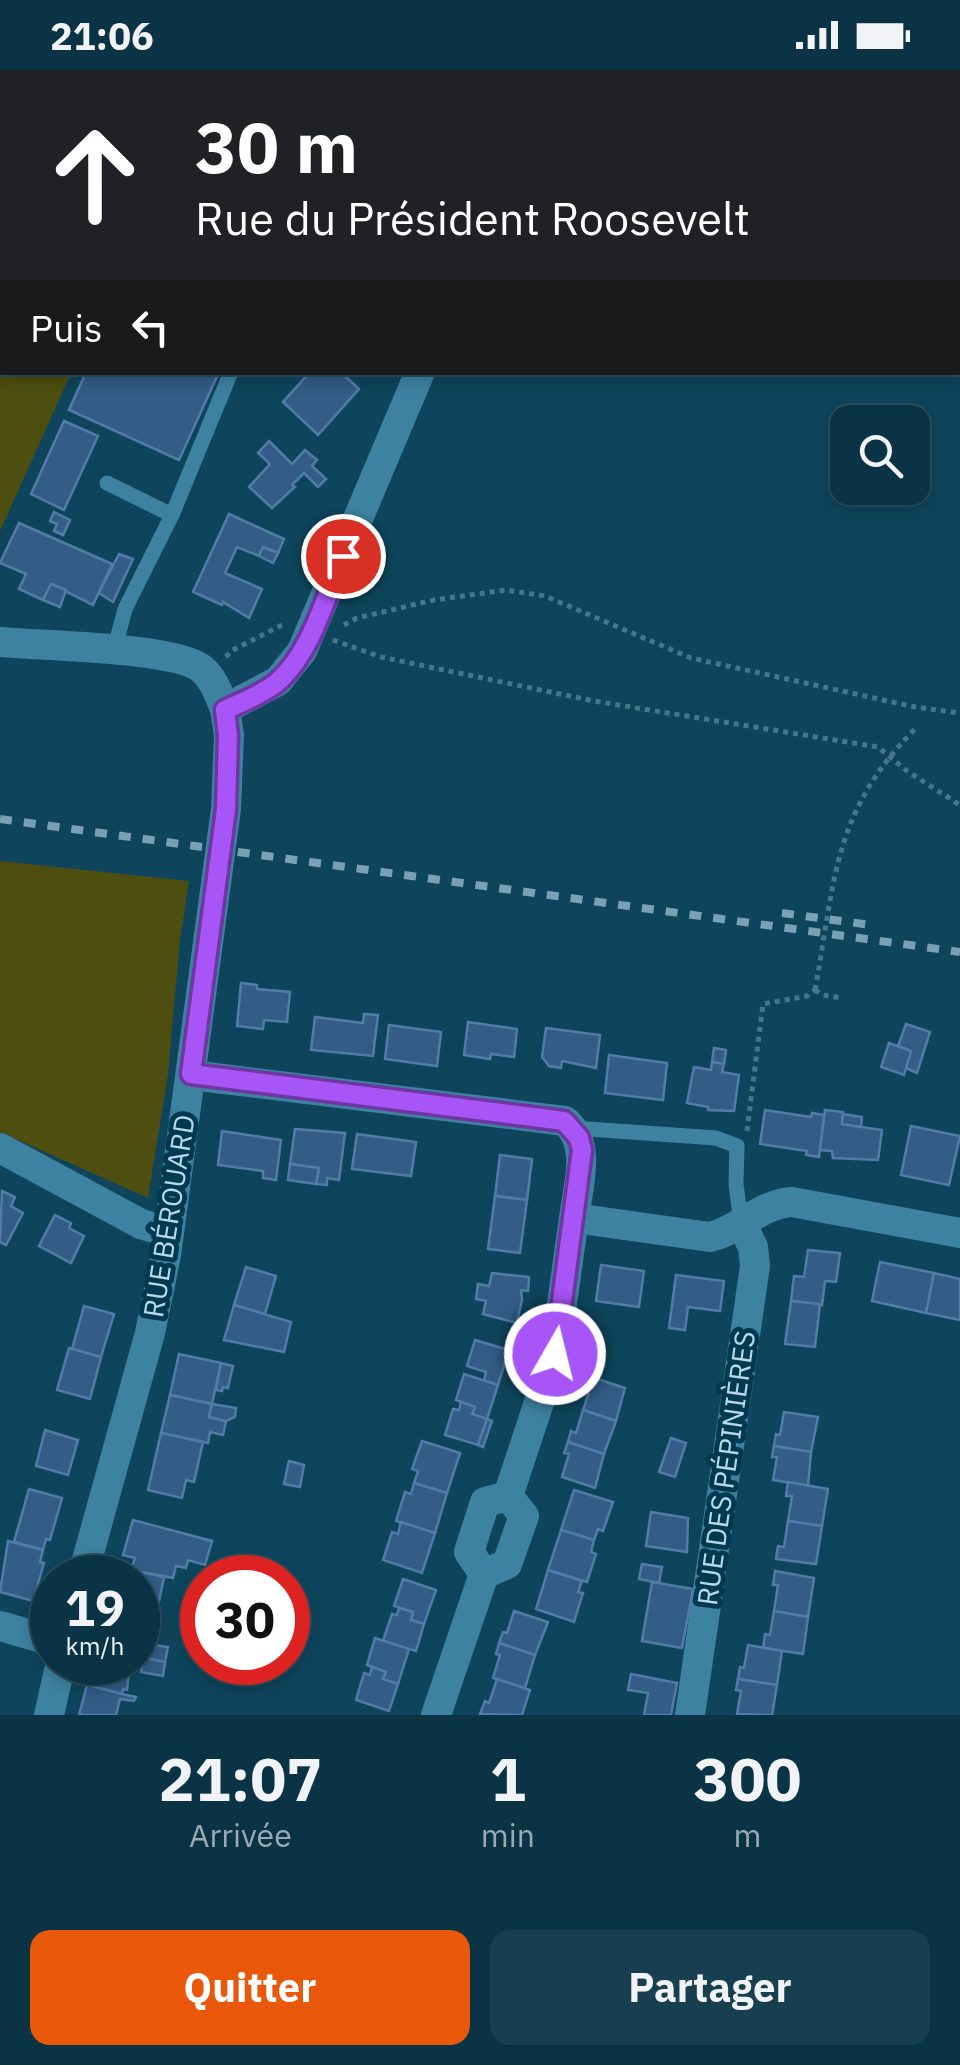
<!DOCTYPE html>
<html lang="fr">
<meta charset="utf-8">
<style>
:root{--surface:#0a3445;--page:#183f50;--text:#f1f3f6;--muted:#99aab3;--line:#2a4f5e;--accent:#ea580c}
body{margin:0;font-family:"IBM Plex Sans",sans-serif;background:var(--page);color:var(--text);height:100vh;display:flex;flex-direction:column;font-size:38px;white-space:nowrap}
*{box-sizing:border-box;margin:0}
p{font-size:32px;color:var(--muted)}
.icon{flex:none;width:55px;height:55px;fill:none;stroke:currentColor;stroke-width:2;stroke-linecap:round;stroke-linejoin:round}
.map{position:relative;height:1645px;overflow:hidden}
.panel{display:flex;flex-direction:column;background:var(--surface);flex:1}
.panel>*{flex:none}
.banner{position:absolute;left:0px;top:0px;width:960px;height:305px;box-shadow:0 5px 15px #0003,0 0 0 2px var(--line);background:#202124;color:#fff;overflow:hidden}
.controls{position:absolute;left:830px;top:335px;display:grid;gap:20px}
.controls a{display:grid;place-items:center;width:100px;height:100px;border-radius:20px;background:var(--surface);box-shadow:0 5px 15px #0003,0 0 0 2px var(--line);font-size:50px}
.speed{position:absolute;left:30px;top:1485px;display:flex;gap:20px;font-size:50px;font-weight:700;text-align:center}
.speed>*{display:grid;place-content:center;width:130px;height:130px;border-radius:50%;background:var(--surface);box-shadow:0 5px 15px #0003,0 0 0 2px var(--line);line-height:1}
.speed small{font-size:25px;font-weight:400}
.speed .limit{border:15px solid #d22;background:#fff;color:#111}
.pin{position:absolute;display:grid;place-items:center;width:85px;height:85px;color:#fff;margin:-42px;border:5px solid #fff;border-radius:50%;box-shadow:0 2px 10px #0007}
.me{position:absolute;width:110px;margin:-55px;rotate:8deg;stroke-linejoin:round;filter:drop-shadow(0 0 8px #0008)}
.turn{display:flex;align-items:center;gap:35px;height:210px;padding:0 30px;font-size:45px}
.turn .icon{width:130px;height:130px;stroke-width:2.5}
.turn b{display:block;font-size:70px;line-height:85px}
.then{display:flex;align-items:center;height:95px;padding:0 30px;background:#0003;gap:20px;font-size:38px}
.eta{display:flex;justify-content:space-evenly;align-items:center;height:170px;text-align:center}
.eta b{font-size:60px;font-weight:800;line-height:70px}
.action{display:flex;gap:20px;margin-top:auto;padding:20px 30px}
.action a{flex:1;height:115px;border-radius:20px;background:var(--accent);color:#fff;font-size:40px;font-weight:800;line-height:115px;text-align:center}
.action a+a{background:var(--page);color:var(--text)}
.status{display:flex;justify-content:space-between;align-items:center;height:70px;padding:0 50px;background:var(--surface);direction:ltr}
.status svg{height:28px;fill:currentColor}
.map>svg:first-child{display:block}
</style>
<div class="status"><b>21:06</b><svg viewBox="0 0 49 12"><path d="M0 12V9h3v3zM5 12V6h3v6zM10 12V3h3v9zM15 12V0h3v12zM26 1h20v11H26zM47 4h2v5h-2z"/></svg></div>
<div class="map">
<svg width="960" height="1645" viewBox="0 0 960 1645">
<rect width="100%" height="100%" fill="#0e455c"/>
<g fill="#4d4e0f">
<path d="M0,191L2,302L71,303L0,461Z"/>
<path d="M0,791L189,811L180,870L168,1004L148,1128L0,1062Z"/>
</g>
<g fill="#335c86" stroke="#527ca8" stroke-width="2.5">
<path d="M86,302H219L179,390L69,340Z"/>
<path d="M310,302H341L359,319L318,365L283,332Z"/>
<path d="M64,351L98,366L64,440L31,424Z"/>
<path d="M269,371L292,394L305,380L317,390L312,396L326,409L318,417L304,403L292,415L295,417L272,438L249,417L270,394L258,383Z"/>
<path d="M54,442L70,450L63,465L54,461L57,454L50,451Z"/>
<path d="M229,444L284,469L278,483L263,477L259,486L237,477L225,503L262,519L249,548L223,532L222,535L193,522Z"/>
<path d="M19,453L112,494L93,535L51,514L43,530L19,519L26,504L0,493Z"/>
<path d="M263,477L278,483L273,493L259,486Z"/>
<path d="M119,484L133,489L113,532L99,523Z"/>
<path d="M51,514L66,520L60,537L43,530Z"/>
<path d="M241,913L257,915V919L290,922L287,952L264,950L263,959L237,956Z"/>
<path d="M364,944L378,945L373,986L311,980L315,947L363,953Z"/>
<path d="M468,952L517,959L514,987L491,984L490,989L464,985Z"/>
<path d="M906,954L930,962L917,1003L906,998L911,981L898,976Z"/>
<path d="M389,955L441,962L437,996L385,989Z"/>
<path d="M546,958L600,965L596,998L562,991L561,998L549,996L542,987Z"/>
<path d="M889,973L911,981L904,1005L881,997Z"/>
<path d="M714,978L726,980L724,994L712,992Z"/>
<path d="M609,985L667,993L663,1030L605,1023Z"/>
<path d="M712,992L724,994L722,1002L739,1005L734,1041L708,1040V1037L687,1033L694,997L711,1000Z"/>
<path d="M765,1040L811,1047L812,1043L824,1045L819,1087L806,1085L807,1081L760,1074Z"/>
<path d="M825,1040L843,1042L842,1054L882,1060L878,1090L833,1088L832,1081L820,1080Z"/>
<path d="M843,1044L862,1047L861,1057L842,1054Z"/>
<path d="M911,1056L960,1066L949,1115L901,1105Z"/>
<path d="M295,1059L345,1063L339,1110L327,1108V1115L316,1114L319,1098L290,1094Z"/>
<path d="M222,1061L281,1070L276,1110L263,1108V1101L218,1095Z"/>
<path d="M357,1064L416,1072L411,1106L352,1099Z"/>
<path d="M500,1085L532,1089L527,1130L495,1126Z"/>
<path d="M290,1094L319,1098L316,1114L288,1110Z"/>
<path d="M2,1121L15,1127L11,1136L23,1143L6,1175L0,1172Z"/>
<path d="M495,1126L527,1130L520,1183L488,1179Z"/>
<path d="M55,1145L71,1153L69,1158L84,1166L71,1193L39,1176Z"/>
<path d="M808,1180L840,1183L836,1212L825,1211L822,1235L791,1231L794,1206L804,1207Z"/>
<path d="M880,1192L934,1203L926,1243L872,1231Z"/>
<path d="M601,1195L644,1201L639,1237L596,1231Z"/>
<path d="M246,1197L276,1206L265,1244L234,1235Z"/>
<path d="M492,1203L529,1207L528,1221L521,1220L522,1229L517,1253L483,1244L486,1231L476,1229L478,1214L489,1216Z"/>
<path d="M934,1203L960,1209V1250L926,1243Z"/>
<path d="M676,1205L724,1211L720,1241L688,1237L685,1260L669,1258Z"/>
<path d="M791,1231L820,1234L815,1277L785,1274Z"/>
<path d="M234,1235L291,1252L284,1282L224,1270Z"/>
<path d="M84,1236L114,1244L101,1287L72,1279Z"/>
<path d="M475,1270L509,1280L498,1315L484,1310L486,1302L467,1296Z"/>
<path d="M69,1278L101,1287L90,1329L57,1320Z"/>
<path d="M179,1284L221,1293L212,1334L170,1325Z"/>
<path d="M221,1293L233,1296L228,1318L223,1317L222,1321L216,1320Z"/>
<path d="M464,1304L498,1315L487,1349L472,1344L475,1337L456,1330Z"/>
<path d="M589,1306L625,1318L616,1351L583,1340L590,1319L586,1317Z"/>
<path d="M170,1325L212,1334L209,1347L226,1351L223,1365L210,1362L208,1373L161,1363Z"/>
<path d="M461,1332L475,1337L472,1344L487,1349L478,1375L445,1365L453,1339L459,1340Z"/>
<path d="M212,1334L236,1338L235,1347L226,1351L209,1347Z"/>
<path d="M583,1340L616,1351L604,1384L568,1372L571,1361L576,1363Z"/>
<path d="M784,1342L818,1347L811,1382L774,1376L776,1364L780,1365Z"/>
<path d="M487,1349L492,1351L483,1377L478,1375Z"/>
<path d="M45,1360L78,1370L68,1405L36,1396Z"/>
<path d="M161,1363L203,1372L194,1412L186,1410L182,1428L148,1420Z"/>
<path d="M671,1368L686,1373L675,1407L659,1402Z"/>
<path d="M422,1371L460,1383L447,1423L414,1413L418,1401L412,1399Z"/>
<path d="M568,1372L604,1384L595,1418L562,1407L569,1384L564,1383Z"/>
<path d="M774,1376L811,1382L808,1416L773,1410L777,1387H772Z"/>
<path d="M289,1391L304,1395L300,1417L284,1414Z"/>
<path d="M788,1412L828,1419L822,1456L788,1451L792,1426H786Z"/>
<path d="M414,1413L447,1423L435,1463L396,1451L405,1422L411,1424Z"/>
<path d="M29,1419L62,1428L50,1470L46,1469L43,1480L14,1472Z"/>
<path d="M574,1420L613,1432L603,1461L598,1459L594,1470L561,1460Z"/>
<path d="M651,1442L688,1448L687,1482L646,1476Z"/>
<path d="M133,1450L212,1471L205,1495L188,1490L186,1498L176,1496L173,1508L131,1500L135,1488L123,1485Z"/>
<path d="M788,1451L822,1456L816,1494L776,1489L778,1476L784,1477Z"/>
<path d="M401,1452L435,1463L422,1503L383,1490L392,1462L398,1464Z"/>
<path d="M561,1460L594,1470L591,1482L596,1484L587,1512L548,1500Z"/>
<path d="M8,1471L43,1480L40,1492L44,1493L33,1531L0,1522Z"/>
<path d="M642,1494L662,1497L659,1513L639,1509Z"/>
<path d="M131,1500L164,1507L156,1546L138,1543V1508H130Z"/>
<path d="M548,1500L582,1511L578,1522L583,1523L574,1552L536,1539Z"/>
<path d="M775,1501L814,1508L808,1547L774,1541L778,1515H773Z"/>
<path d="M403,1509L436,1520L424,1554L411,1550L413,1542L394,1536Z"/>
<path d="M652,1512L693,1519L682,1578L642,1571Z"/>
<path d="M399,1538L413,1542L411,1550L424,1554L416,1581L383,1571L392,1544L397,1545Z"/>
<path d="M514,1541L548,1552L535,1585L499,1573L503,1562L507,1563Z"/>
<path d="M774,1541L808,1547L803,1584L763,1578L765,1564L770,1565Z"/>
<path d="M375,1568L409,1579L398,1614L383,1609L386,1602L367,1595Z"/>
<path d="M499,1573L535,1585L525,1618L493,1608L500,1585L496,1584Z"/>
<path d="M147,1574L168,1577L165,1592L144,1588Z"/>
<path d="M748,1575L782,1581L777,1615L738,1609L740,1597L744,1598Z"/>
<path d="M144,1588L165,1592L163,1606L141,1602Z"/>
<path d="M93,1592L130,1593L127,1620L123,1619L122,1624L87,1615Z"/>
<path d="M372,1597L386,1602L383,1609L398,1614L389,1641L356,1630L364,1603L370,1605Z"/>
<path d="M631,1604L677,1613L671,1645H644L648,1623L628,1620Z"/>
<path d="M497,1609L530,1620L522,1645L480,1644L485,1631L489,1633Z"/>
<path d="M738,1609L777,1615L772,1645L737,1644L741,1621L736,1620Z"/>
<path d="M87,1615L122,1624L136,1627L134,1631L120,1629L116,1645H79Z"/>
</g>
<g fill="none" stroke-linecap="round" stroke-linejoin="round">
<g stroke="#47768c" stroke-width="5" stroke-dasharray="5 5" stroke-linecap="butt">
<path d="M171,2L173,0"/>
<path d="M0,176L2,177"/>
<path d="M0,264L2,259"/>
<path d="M344,555L357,548L434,530L506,520L545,526L691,588L915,637L960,643"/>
<path d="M333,570L381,587L594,631L878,677L907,701L960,735"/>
<path d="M226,587L231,581L286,553"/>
<path d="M815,920C835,812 832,742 916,658"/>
<path d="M815,920L823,925L841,928"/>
<path d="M747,1061L763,934L807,926L815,920"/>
</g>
<g stroke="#3e82a1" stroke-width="15">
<path d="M107,413L172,445L125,539L114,581"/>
<path d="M172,445L231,302"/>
<path d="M574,1058L716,1068L737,1076L736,1114L741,1153"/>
</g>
<g stroke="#3e82a1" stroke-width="30">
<path d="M547,2L548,0"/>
<path d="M0,572C40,576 177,577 202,599C214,609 219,625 225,639"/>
<path d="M191,1005L565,1051C592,1074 578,1116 574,1148L710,1167C740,1160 760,1134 792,1132L960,1163"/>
<path d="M0,1078L141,1154L168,1162"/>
<path d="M508,1426L555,1284L574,1148"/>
<path d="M508,1426L524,1446L507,1494L484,1504L469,1482L485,1432Z"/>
<path d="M82,1508L150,1263L166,1185L226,739L229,665L225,639L278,611L302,581L420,302"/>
<path d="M0,1556L52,1571"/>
<path d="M49,1645L61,1592"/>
<path d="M436,1645L484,1504"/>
<path d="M690,1645L755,1196L753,1177L741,1153"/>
</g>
<g stroke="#79a1b5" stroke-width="8" stroke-dasharray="12 12" stroke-linecap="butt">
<path d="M0,749L960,882"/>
<path d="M782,843L871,855"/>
</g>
</g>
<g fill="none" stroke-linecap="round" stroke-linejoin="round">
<g stroke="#6d37a1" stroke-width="25">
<path id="route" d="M343,486C325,527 311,585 275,614C260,625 242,632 225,640L228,665L226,739L191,1004L564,1051L579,1068L582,1080L555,1284"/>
</g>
<use href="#route" stroke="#a855f7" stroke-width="18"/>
</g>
<g text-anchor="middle" stroke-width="10" stroke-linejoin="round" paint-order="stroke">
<g font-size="28" fill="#b9d9eb" stroke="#003a50">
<text transform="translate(169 1146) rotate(-81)" y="10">RUE BÉROUARD</text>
<text transform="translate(726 1398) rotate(-82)" y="10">RUE DES PÉPINIÈRES</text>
</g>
</g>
</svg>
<div class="controls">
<a><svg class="icon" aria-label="search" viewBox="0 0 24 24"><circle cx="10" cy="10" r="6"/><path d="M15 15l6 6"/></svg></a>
</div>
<div class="speed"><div>19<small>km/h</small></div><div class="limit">30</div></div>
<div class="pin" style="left:343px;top:486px;background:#d93025"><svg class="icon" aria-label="arrive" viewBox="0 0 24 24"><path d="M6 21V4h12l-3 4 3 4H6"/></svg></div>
<svg class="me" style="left:555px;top:1284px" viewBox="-20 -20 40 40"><circle r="17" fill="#a855f7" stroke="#fff" stroke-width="3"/><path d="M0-11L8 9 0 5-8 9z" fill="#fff"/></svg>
<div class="banner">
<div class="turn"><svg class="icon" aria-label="ahead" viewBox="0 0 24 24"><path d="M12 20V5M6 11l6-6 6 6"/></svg><div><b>30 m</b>Rue du Président Roosevelt</div></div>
<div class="then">Puis<svg class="icon" aria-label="left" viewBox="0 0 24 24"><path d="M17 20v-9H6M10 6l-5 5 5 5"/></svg></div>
</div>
</div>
<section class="panel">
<div class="eta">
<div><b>21:07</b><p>Arrivée</p></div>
<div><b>1</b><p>min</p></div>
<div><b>300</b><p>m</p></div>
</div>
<div class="action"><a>Quitter</a><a>Partager</a></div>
</section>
